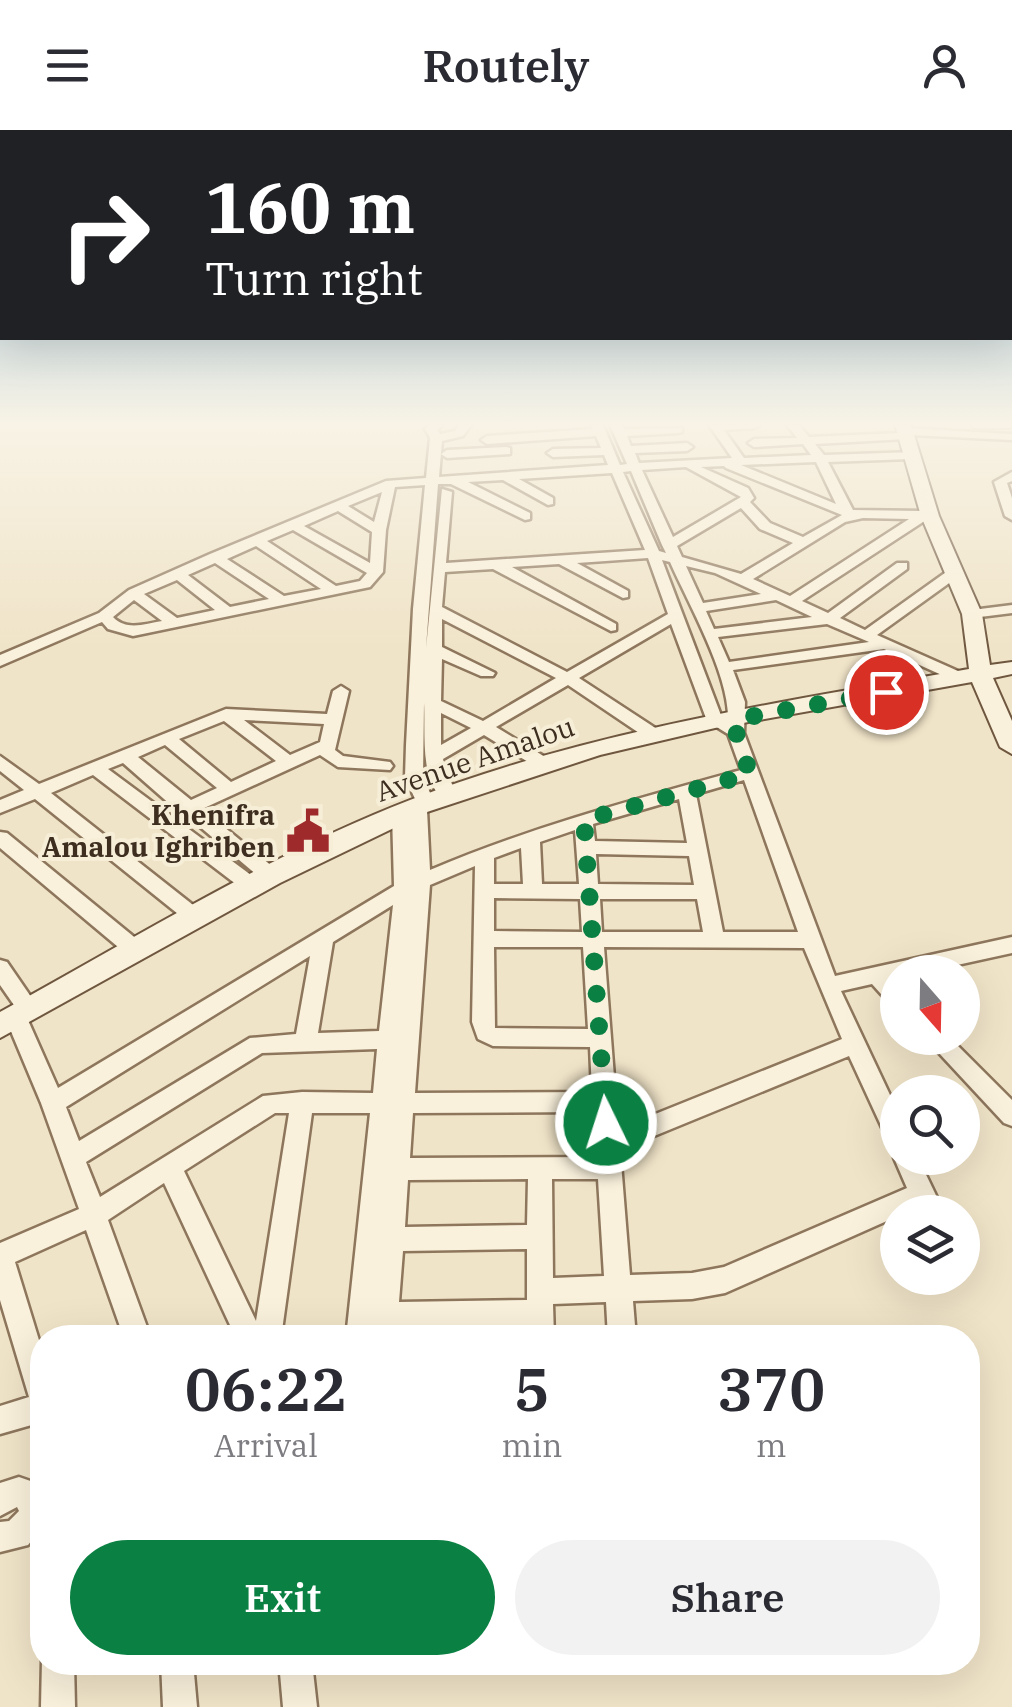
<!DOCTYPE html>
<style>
:root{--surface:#fff;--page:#f2f2f3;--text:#2b2b33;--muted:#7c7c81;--accent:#0b8043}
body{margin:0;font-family:"IBM Plex Serif",serif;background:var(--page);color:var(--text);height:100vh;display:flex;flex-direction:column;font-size:38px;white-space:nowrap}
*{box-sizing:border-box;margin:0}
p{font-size:32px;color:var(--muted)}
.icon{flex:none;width:55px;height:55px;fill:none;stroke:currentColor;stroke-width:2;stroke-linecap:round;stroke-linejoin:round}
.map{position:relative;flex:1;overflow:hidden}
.side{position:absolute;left:30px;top:1195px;width:950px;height:350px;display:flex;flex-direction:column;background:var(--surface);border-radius:40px;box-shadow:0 10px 40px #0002}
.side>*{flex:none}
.banner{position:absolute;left:0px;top:0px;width:1012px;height:210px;box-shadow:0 10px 40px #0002;background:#202124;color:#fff;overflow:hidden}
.needle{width:65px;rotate:160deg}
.controls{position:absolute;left:880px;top:825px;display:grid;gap:20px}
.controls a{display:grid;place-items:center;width:100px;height:100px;border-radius:50%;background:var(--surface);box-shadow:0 10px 40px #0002;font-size:50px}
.pin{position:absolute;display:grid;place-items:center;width:85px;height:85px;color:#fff;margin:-42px;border:5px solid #fff;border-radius:50%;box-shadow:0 2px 10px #0007}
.me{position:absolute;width:110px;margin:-55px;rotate:356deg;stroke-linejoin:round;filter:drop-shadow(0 0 8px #0008)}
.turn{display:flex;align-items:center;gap:35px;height:210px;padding:0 40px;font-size:45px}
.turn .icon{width:130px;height:130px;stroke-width:2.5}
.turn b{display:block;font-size:70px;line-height:85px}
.eta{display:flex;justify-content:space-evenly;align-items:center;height:170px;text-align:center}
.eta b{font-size:60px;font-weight:600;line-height:70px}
.action{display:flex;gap:20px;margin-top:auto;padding:20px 40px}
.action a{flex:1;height:115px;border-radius:60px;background:var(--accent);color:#fff;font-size:40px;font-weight:600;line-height:115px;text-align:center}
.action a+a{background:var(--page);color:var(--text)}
header{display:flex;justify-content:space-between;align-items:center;height:130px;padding:0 40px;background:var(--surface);font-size:45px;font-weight:600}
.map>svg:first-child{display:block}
</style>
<header><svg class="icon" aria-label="menu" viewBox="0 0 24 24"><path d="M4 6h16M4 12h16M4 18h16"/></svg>Routely<svg class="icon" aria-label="person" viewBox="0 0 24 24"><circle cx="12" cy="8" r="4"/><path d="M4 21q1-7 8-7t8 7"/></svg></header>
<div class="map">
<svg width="1012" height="1577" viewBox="0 0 1012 1577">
<rect width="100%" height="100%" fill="#f0e4c8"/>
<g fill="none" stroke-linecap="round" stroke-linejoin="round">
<g stroke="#8d765c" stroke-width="10">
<path id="lane" d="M975,295H1009"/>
</g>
<g stroke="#8d765c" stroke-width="5">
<g id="street">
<path d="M429,295H443L437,300L440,304L455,301L459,295H471L463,306L442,311L439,347L608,335L604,325L553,327L547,323L553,319L601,318L596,306L487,314L481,310L487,306L593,299L591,295H603L620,335L627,334L610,295H622L624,299L682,298V302L678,303L627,306L631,316L687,313L693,317L687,321L635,323L639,333L732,328L709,295H760L754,298L724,300L744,328L811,325L803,314L754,317L748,313L754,309L797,308L787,295H799L809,307L899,303L904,298L1012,304V310L911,305L906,309L815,314L824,325L915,322L917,325L911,329L828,332L853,380L924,381L937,386L926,390L802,471L828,483L897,433H907V439L840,488L865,500L949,440H959V446L877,505L967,545V551H955L884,519L733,540L745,572L744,603L835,846L1012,807V823L925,842H898V849L893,850L898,854V876L890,874L872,854L841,861L898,982V1018L890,1015L849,926L620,1020L630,1145L692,1143L724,1137L907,1058L894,1028L898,1020V1028H918L944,1082H919L917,1078L898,1082V1086L725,1163L692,1169L633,1171L636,1208H608L606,1172L553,1174L554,1208H526V1197L397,1199V1208H346L370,983H312L281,1208H236L164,1053L108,1090L151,1208H124L86,1100L15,1132L42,1220V1292L0,1304V1276L29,1267L0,1170V1113L79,1079L41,973L5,887L8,881L16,878L0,855V830L7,832L40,880L37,886L27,888L58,958L394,756L392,683L401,677L409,681V676L416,671L405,647L406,615L413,479L425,355L395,357L386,400L383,442L370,457L133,506L108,499L102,492L0,536V525L99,483L129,460L210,424L386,351L426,348L430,308L425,299ZM816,332L836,374L741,335ZM724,336L726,338L842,385L803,407L770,393L750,372L754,368L748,358L701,337ZM686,337L741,367L673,407L642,340ZM631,341L662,415L666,423L659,421L623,342ZM612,343L645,420L446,433L452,362L442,359L426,518L438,354H451L525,390L530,389V383L468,352L503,350L548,375L553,374V368L519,349ZM382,362L374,392L348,376ZM741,378L760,399L793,413L741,444L682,427L677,416ZM338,381L372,402L370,433L304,396ZM863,388L909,389L790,466L753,449L845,392ZM293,400L367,443L360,451L336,456L267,411ZM256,416L321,459L284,466L227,429ZM648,428L668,484L567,542L442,477L445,442L493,439L611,501L616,500V494L512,437L559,434L623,468L628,467V461L577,433ZM662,430L670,432C689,475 730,546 728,591L722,588ZM215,433L269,469L230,477L188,445ZM686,436L715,443L761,464L703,473ZM177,450L215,480L177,488L144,464ZM134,470L162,491C145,494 126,501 113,487ZM776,470L812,487L714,499L706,481ZM442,489L556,548L483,591L441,571L442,529L481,546H493L495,543L442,517ZM671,494L707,591L728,604L741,640C636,669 531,697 430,740L427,680L435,674L423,647L424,573C426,601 418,658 449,672L458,666L446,642L443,629L484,605L538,638H550L553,634L550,630L496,597L568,555L648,609H660V601L579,548ZM827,494L869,512L729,532L718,507ZM441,583L471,598L441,615ZM744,650L798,802H723L696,664ZM679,669L687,713L595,711L593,694ZM575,700L579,754H542L540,712ZM521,718L523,754H494V728ZM596,724L689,726L694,755L598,754ZM475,736L472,892L478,909L493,916L590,917L592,962L415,963L430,755ZM494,768L580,769L582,802L494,801ZM600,769H697L703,802H602ZM393,775L379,901L318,903L333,812ZM494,817H583L588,899L495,898ZM604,817L804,818L842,909L618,999ZM310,826L296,904L250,908L79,1011L66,977ZM377,919L373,963L302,962L263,966L100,1067L86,1032L262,923ZM594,982L597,1027L410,1028L413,983ZM275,983H289L256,1191L184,1041ZM528,1049L527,1095L405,1097L408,1050ZM552,1049H598L604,1146L553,1148ZM527,1119V1170L399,1172L403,1121Z"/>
<path d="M506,317L510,318V324L447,328L441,324L447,320Z"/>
<path d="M1012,342V351L1007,353L1012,368V390L1005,386L994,352Z"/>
<path d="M1012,475V483L972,488L965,484L972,480Z"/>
<path d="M341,556L349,561L335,620L343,626L390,632L393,636L390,640L338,637L320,625L202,679L278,741L281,746L278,751H264L186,685L180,683L123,633L108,639L259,751L262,756L259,761H245L93,645L51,663L202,782L205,787L202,792H188L35,669L0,683V670L24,660L0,641V626L39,654L226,579L327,584L333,561ZM244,590L324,594L320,612L290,625ZM224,591L276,631L231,652L179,609ZM165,615L217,658L191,670L138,627Z"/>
<path d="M0,702L7,703L144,815L147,821L144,827H130L0,718Z"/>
<path d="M925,908H950L1012,970V996L1004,993Z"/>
<path d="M19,1347L42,1355V1398L28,1415L0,1422V1392L9,1391L19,1381L17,1377L0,1386V1353Z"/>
<path d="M42,1530V1532H74L75,1577H41Z"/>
<path d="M161,1532H193L197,1577H163Z"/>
<path d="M279,1532H312L317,1577H283Z"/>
</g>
</g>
<g stroke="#6f573f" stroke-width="4">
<path id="secondary" d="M895,295H911L939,386L982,484L990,535L1012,532V544L993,548L1012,591V624L1000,617L972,552L715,598L600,625L427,682L280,753L0,908V882C132,810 270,724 410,670C589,601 780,572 969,539L962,484L921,386Z"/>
</g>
<use href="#lane" stroke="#faf1dc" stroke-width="6"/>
<use href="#street" fill="#faf1dc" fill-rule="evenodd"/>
<use href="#secondary" fill="#faf1dc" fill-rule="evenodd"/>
</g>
<linearGradient id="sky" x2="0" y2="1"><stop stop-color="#8fbad6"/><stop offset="0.57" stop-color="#f8f3e6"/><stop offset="1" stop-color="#f8f3e6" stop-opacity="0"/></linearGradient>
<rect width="1012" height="516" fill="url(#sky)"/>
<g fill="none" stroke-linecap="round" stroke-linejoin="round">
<path stroke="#0b8043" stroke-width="18" stroke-dasharray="0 32.4" d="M606,993L584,690L750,644L736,602L737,589L886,562"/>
</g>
<defs>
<g id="civic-bare" transform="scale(3.45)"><path d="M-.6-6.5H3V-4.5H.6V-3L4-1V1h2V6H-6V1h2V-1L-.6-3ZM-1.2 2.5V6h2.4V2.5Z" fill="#9e2a2b" stroke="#f7eed8" stroke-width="2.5" paint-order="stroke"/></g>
</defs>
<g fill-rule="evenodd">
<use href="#civic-bare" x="308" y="701"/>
</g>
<g text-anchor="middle" stroke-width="8" stroke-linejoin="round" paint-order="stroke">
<g font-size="28" fill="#3d2e20" stroke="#f7eed8">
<text transform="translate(475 629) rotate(-19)" y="10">Avenue Amalou</text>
</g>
<g font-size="28" font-weight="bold" fill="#3d2e20" stroke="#f7eed8" text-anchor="end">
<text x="275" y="695">Khenifra<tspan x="275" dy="32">Amalou Ighriben</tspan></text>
</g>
</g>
</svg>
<div class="controls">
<a><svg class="needle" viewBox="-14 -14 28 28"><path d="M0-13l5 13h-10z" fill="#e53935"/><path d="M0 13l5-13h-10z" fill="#7c7c81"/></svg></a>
<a><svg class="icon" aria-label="search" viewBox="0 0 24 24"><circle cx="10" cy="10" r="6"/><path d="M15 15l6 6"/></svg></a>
<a><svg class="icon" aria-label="layers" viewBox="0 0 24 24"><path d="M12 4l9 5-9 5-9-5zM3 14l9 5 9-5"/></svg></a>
</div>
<div class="pin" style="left:886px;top:562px;background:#d93025"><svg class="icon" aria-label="arrive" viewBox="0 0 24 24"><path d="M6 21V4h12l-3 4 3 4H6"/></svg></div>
<svg class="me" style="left:606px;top:993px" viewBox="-20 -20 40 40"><circle r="17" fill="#0b8043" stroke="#fff" stroke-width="3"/><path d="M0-11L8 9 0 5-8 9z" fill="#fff"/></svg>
<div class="banner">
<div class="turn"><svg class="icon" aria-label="right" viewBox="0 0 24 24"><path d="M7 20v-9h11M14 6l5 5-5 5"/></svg><div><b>160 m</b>Turn right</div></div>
</div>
<section class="side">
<div class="eta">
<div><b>06:22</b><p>Arrival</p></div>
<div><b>5</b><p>min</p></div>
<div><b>370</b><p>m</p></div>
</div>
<div class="action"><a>Exit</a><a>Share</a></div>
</section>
</div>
